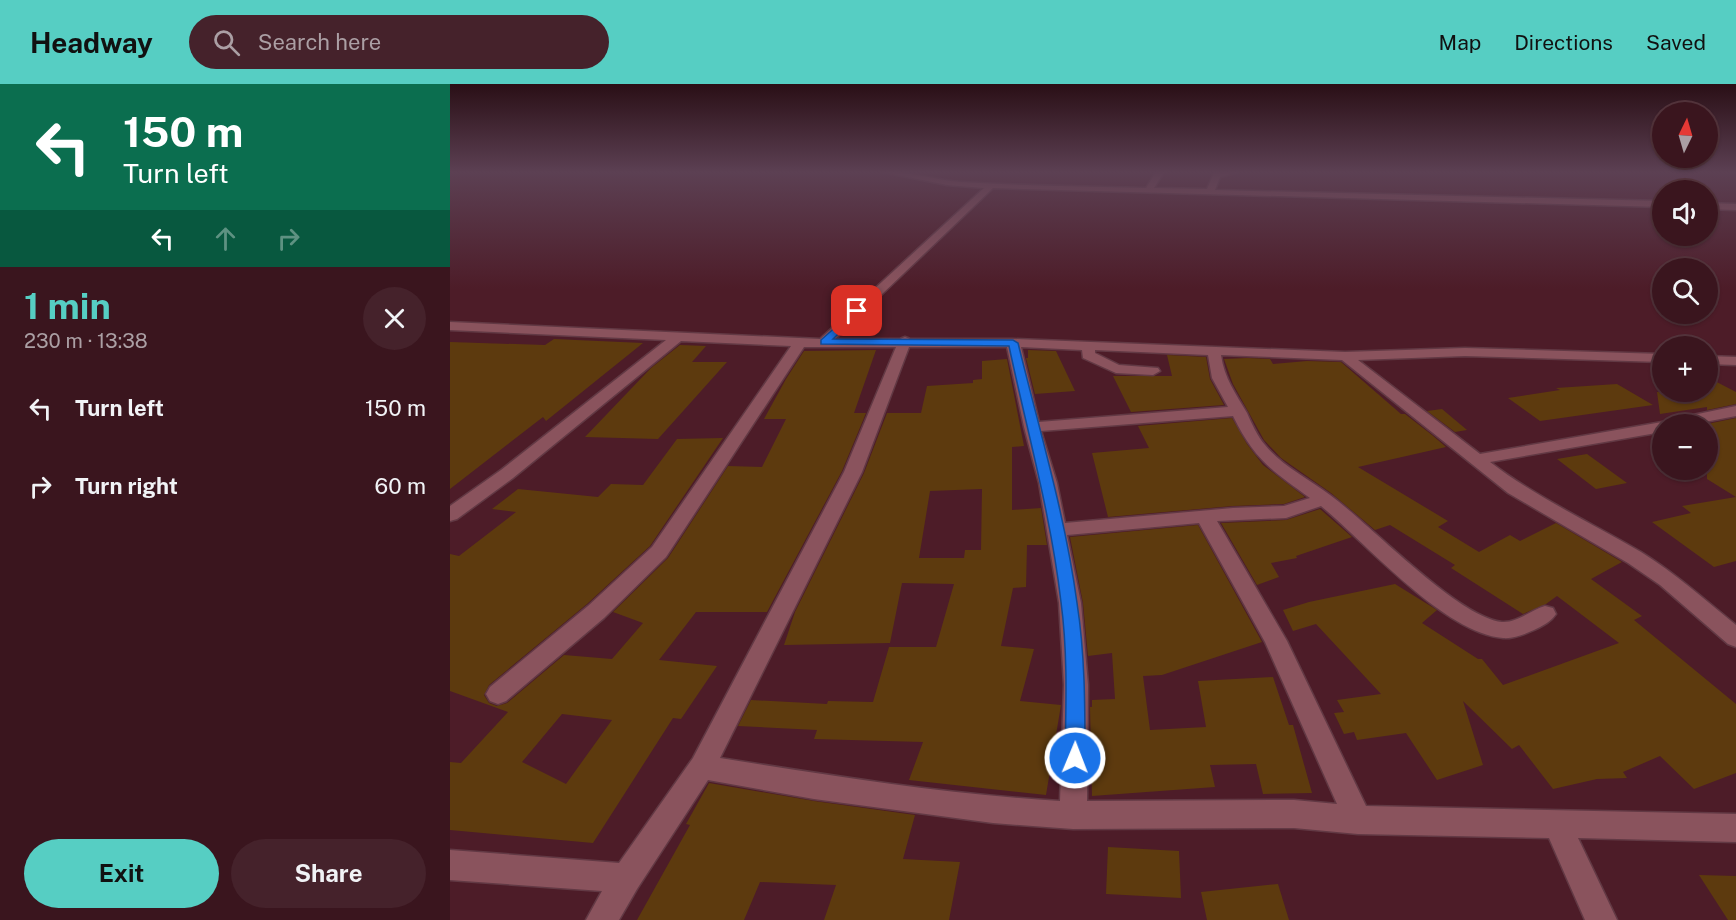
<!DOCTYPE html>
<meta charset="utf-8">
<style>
:root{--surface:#3a151e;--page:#45222b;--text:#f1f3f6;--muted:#ab9fa4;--line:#54343c;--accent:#56cec3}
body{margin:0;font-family:"Public Sans",sans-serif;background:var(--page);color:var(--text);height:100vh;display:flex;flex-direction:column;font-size:22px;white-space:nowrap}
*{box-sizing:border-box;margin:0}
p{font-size:20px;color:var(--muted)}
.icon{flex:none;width:33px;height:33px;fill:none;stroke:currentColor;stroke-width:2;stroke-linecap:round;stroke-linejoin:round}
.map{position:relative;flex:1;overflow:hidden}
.details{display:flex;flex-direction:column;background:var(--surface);width:450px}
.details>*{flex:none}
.guide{background:#0b6e4f;color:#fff;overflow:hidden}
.needle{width:39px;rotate:5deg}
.tools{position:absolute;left:1202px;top:18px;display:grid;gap:12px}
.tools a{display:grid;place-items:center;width:66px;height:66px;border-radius:50%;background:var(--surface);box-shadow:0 2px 4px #0004,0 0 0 2px var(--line);font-size:30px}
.pin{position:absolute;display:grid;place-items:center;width:51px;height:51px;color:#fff;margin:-26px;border-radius:12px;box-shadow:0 3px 9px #0006}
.me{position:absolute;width:66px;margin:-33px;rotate:1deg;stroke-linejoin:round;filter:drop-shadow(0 0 4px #0008)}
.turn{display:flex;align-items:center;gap:21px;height:126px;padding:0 24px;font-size:27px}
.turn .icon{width:78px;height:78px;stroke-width:2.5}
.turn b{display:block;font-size:42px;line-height:51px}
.lanes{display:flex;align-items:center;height:57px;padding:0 24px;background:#0003;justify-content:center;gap:30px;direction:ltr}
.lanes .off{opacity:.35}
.round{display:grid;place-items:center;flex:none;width:63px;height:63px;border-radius:32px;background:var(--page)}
.summary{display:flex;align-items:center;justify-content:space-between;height:102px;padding:0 24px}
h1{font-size:36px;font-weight:700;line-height:45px;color:var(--accent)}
.action{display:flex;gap:12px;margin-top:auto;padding:12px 24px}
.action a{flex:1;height:69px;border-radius:36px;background:var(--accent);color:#111;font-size:24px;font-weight:700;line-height:69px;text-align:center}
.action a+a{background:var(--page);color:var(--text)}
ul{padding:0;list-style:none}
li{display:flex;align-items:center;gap:18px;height:78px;padding:0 24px}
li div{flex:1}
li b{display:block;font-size:22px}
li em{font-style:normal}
header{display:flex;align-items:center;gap:36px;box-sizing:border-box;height:84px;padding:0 30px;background:var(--accent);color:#111}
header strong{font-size:28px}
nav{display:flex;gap:33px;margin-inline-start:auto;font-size:21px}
.search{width:420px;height:54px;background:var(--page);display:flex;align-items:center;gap:15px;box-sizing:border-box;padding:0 21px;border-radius:33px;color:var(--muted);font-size:22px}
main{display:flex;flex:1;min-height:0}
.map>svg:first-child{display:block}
</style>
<header>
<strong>Headway</strong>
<div class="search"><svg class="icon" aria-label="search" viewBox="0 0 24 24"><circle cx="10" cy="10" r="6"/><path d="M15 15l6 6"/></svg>Search here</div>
<nav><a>Map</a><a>Directions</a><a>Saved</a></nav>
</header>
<main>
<section class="details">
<div class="guide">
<div class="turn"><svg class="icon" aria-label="left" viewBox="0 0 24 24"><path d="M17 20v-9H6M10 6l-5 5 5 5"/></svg><div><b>150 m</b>Turn left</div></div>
<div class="lanes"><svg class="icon" aria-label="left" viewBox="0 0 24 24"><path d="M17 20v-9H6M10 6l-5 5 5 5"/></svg><svg class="icon off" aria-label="ahead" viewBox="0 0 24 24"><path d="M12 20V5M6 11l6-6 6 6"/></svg><svg class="icon off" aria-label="right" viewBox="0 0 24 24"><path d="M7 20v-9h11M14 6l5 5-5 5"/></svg></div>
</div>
<div class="summary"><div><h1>1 min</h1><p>230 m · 13:38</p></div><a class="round"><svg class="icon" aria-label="close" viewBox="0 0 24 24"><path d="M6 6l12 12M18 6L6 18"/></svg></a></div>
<ul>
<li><svg class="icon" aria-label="left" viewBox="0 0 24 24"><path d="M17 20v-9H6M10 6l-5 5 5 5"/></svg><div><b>Turn left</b></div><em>150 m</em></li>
<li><svg class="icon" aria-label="right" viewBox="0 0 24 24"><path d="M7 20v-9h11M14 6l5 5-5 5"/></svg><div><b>Turn right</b></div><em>60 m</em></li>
</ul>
<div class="action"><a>Exit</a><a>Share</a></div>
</section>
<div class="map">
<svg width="1286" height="836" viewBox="0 0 1286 836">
<rect width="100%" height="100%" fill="#4d1c28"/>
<g fill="#5d3a0e" fill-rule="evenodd">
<path d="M104,255L193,259L96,337L93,333L0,405V258L95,261Z"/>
<path d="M230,261L256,262L242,278H277L208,355L135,353L201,284Z"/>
<path d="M426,266L404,329H416L392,387L317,528H246L209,576L267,582L231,635L223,634L143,759L0,746V678L11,679L58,628L0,607V470L9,472L66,428L42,425L68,405L148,413L161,400L193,401L227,355L273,354L200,462L137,520L39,601L34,611L39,619L47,622L57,619L114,571L162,575L193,539L163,528L218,474L278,382L312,383L336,335H314L336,295L354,267ZM112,630L162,636L116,700L72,678Z"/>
<path d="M578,266L606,267L625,307L585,310L576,274H578Z"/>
<path d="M717,271L756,273L760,295L774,321L681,328L663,292H722Z"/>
<path d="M797,274L820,275L823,280L857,277L891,278L951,330H955L982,351L996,363L908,383L998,437L988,443L1029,468L1060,451L1070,457L1106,439L1172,478L1141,495L1192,532L1184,536L1286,620V689L1244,705L1210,672L1173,688L1177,694L1147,695L1103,705L1069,661L1062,665L1013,617L1033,681L987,696L956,649L907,656L904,648L894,650L884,629L894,628L887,616L931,610L866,540L843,547L833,526L859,518L945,500L987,526L972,539L1028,575H1032L1053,601L1169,559L1107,512L1096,520L1073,530L1001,484L1005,481L940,441L925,446L881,409L831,374L814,356L783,300L774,275Z"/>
<path d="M557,275L574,362L562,363V426L591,424L597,461H577L576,503L563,504L551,562L584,565L570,617L611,621L596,711L459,696L473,658L364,655L367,646L288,642L301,616L377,620L378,617L423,618L439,563H486L504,500L452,499L440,559L334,561L345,528L414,389L437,329H471L477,302L523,299V296L532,295V277ZM532,405L531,466H515L514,474H469L480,407Z"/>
<path d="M1257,293L1286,308V320L1257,326V323L1210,330L1207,308H1257Z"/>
<path d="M1167,300L1203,321L1090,337L1058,314L1110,306L1106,304Z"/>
<path d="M992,325L1017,346L1005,348L977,327Z"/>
<path d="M782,334L797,360L813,381L855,413L834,420L783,422L658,433L642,369L699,364L688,342Z"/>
<path d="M1286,334V477L1264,483L1202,438L1241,429L1232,422L1286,413L1257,395V340Z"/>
<path d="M1137,370L1177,399L1146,405L1107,375Z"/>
<path d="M870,425L902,453L846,472L847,474L821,479L829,493L807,501L771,439L836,436Z"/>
<path d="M748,441L812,558L712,591L693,592L700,646L756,643L748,597L823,593L839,641H843L862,709L813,710L806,680L760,681L765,703L642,712L640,623H642V616L665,615L662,569L638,572L633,519L620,453Z"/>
<path d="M259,699L364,717L465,731L453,775L510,778L499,836H374L386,801L310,798L294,836H187L240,741L236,740Z"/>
<path d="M658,763L729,767L731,814L656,810Z"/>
<path d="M1249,791L1286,792V836H1278Z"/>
<path d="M828,800L839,836H757L751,808Z"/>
</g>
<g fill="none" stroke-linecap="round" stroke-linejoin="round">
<g stroke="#623944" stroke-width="3">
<g id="street">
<path d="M433,88C459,87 485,96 511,98C572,102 634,102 696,104L706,88H714L704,104L757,105L764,89L788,88L770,93L765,106L1212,117V123L543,104L385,255H450L455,253L460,255H563L895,268L1015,264L1212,270V278L1015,272L908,276L1030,370L1212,338L1217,339L1224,335L1286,322V332L1244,340H1212V348L1040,378C1087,414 1140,438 1191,468C1225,489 1255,516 1286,541V563L1278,560L1210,501L1178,479L1058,409L892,276L771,271C774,294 786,310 797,329C802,340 807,352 815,361C832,382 858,394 880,411C920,440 1007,533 1052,538C1067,539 1081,526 1095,522L1103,524L1106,530C1101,538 1092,542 1084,546C1075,550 1063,555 1053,554C994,549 917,460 871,422L836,434L767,437L837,557L916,722L1286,730V758L1128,754L1167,836H1135L1099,754L908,750L844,744L623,745L543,739L364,715L258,696L187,805L169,836H136L152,807L0,796V766L169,779L243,674L394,388L446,263H354L216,473L154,534L56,617L48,620L40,617L36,610L40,603L138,522L202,463L341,262L231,257L63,394L7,435L0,437V422L51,386L216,256L0,246V238L370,255L534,104L497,101ZM459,263H557L574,343L589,399L609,519L614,601L610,717C496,710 383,692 270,674L412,388ZM571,263L632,266L633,274L666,289L703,291L710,287L708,284L669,281L645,269V266L758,271L762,294L778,323L589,338ZM783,332C804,375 822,387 860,414L834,422L783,424L615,439L607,399L591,347ZM749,439L815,558L887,720L844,716L637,717L638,601L631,519L617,451Z"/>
<path d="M1257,119L1286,120V126L1257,125Z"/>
<path d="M1257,272L1286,273V281L1257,280Z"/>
</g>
</g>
<path stroke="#986e77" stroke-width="1.5" stroke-dasharray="1.5 2" stroke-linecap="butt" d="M1279,88L1286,89"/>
<use href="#street" fill="#8a535d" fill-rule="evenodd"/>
</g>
<linearGradient id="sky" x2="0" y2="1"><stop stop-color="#2a0f16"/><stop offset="0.43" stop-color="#5c4053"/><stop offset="1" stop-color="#5c4053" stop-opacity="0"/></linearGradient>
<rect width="1286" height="205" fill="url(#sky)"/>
<path fill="#1a73e8" stroke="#114b97" stroke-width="1.5" d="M407,224L410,225V229L383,255L563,256L568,259C589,345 615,430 627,519C635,570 635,622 635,674L632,681L625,683L618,681L615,674C616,622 618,570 611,518C601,431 577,347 559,262L371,260V256Z"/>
</svg>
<div class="tools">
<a><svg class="needle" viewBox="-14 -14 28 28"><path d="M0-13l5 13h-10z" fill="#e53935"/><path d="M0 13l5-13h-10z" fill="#ab9fa4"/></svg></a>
<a><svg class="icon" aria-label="sound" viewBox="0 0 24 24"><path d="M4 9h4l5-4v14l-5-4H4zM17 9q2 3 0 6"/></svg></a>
<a><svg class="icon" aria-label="search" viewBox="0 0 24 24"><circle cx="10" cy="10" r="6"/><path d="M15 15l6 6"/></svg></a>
<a>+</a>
<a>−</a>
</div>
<div class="pin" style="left:407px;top:227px;background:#d93025"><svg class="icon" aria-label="arrive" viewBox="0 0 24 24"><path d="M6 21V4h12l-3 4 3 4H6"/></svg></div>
<svg class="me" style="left:625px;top:674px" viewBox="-20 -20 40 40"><circle r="17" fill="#1a73e8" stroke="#fff" stroke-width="3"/><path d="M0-11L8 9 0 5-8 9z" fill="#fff"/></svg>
</div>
</main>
